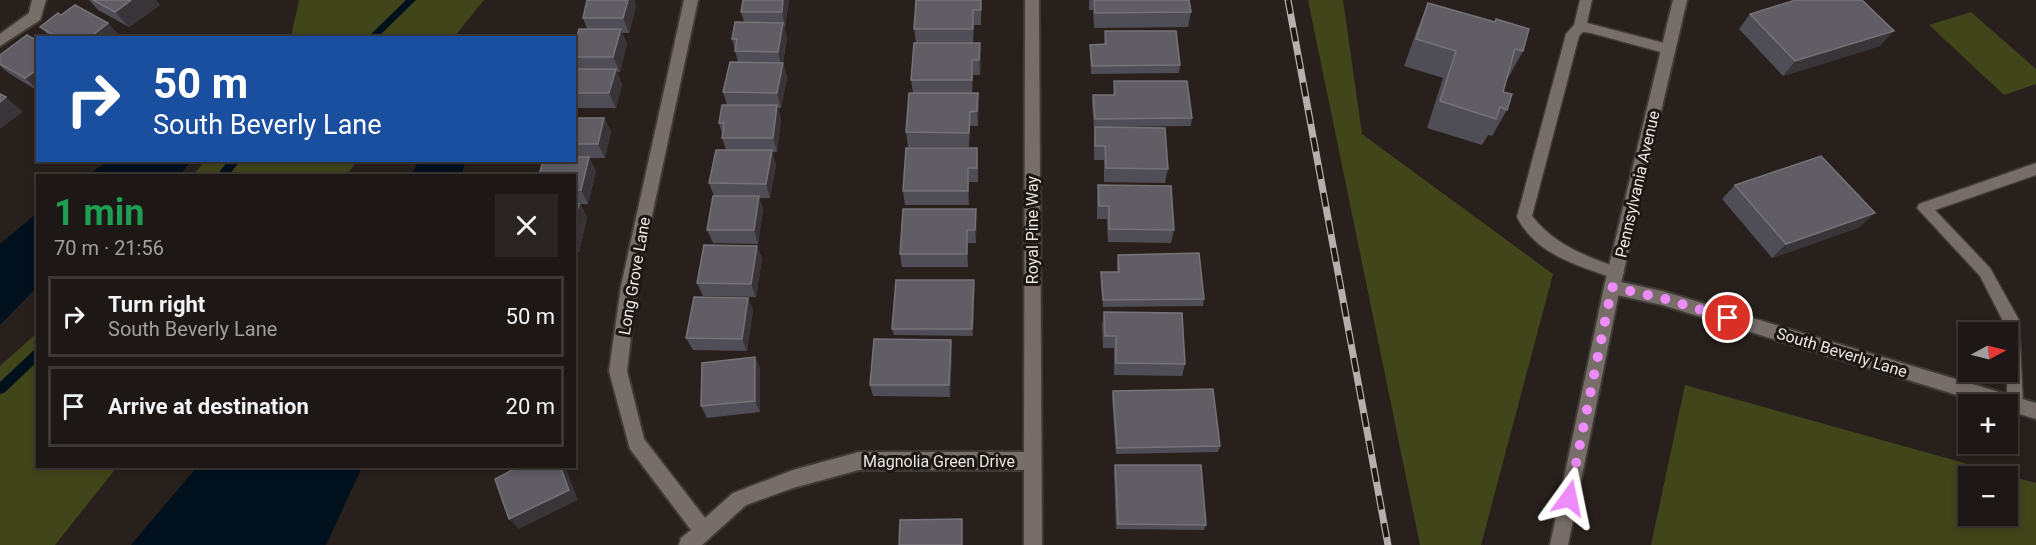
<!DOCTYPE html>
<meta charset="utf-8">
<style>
:root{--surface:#1d1815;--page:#2a2522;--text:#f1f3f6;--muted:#a0a0a0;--line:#3b3734}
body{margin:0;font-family:Roboto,sans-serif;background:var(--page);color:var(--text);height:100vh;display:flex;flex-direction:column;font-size:22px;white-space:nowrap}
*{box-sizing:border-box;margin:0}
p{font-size:20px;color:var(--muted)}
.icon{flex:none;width:33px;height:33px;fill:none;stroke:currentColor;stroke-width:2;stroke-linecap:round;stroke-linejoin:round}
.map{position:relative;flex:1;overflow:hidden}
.drawer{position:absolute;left:36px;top:174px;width:540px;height:294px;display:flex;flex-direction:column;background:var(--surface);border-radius:0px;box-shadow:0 3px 9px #0003,0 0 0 2px var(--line)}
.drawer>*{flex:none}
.guide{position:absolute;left:36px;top:36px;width:540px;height:126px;border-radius:0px;box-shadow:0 3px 9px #0003,0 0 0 2px var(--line);background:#1a4fa0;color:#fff;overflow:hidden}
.needle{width:39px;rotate:83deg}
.controls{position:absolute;left:1958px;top:322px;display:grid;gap:12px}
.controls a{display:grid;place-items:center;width:60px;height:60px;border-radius:0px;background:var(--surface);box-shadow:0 3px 9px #0003,0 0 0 2px var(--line);font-size:30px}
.pin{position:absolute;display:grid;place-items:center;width:51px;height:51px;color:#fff;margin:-26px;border:3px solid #fff;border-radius:50%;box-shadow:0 2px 6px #0007}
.me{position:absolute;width:66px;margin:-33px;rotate:12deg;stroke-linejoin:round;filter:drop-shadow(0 0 4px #0008)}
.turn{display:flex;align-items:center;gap:21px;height:126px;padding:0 18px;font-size:27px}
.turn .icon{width:78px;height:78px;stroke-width:2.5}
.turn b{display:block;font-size:42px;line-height:51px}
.round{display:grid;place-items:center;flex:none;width:63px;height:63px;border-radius:0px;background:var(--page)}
.head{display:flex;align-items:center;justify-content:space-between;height:102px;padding:0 18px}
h1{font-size:36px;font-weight:700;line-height:45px;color:#1e9e55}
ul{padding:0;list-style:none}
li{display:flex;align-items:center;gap:18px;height:81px;margin:0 12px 9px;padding:0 6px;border:3px solid var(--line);border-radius:0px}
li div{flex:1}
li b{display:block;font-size:22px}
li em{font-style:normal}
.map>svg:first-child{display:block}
</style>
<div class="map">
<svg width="2036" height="545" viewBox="0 0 2036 545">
<rect width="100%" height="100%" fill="#27201c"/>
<g fill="#41451a" fill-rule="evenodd">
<path d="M299,0H484L454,37H291Z"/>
<path d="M1308,0H1343L1362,134L1553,274L1481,545H1420Z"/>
<path d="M1971,12L2036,69V84L2004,95L1929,25Z"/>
<path d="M206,160H358V161L346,175H193Z"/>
<path d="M37,333L38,466L117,467L55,545H0V366Z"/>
<path d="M1685,385L2036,483V545H1651ZM1968,477H2007V516H1968Z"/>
</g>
<g fill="#00101d">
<path d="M108,161V160L191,161L180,175H88Z"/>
<path d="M419,161V160L466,161L461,175H411Z"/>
<path d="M37,213V287L0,325V244Z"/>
<path d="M197,467V466L362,467L326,545H131Z"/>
</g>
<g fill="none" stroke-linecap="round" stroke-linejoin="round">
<g fill="#00101d" fill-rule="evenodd">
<path d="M406,0H416L377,38H367Z"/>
<path d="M229,160H241L228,176H216Z"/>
<path d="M38,348V361L4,393L0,394V382L34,350Z"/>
</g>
<g stroke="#403a37" stroke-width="3">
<g id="service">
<path d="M1580,0H1592L1587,23L1668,44L1675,49L1668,54L1591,33L1583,32L1579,36L1532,216C1555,246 1587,256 1621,269L1624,273L1621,277L1616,279C1579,266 1536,255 1517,217L1566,34L1574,25Z"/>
<path d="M2036,163V175L1935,210L1990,268L2019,320L2023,405L2021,410L2015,412L2009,410L2007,405V333H2004L2003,321L1980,276L1917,208L1919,204Z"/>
</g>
</g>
<g stroke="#403a37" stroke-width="4">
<g id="minor">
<path d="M32,0H46L40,20L0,46V34L29,13Z"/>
<path d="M684,0H698L637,286L627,371L644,439L705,518L733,493L793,470L859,452H1024L1025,0H1039L1042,545H1024V470H859L793,488L746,505L702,545H679L681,538L691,530L630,449L609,371L621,286Z"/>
<path d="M1612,280L1662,291L2036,403V419L2007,410V405H1990L1662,305L1612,294L1606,292L1604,287L1606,282Z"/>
</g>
</g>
<g stroke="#403a37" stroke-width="4">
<path id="tertiary" d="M1673,0H1687L1620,287L1568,545H1550L1604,287Z"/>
</g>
<use href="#service" fill="#776e69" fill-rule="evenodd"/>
<use href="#minor" fill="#776e69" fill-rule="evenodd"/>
<use href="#tertiary" fill="#776e69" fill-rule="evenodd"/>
<g stroke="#b5b0ad" stroke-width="7">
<path id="rail" d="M1288,0L1388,545"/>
</g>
<use href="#rail" stroke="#1d1712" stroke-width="4.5" stroke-dasharray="14" stroke-linecap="butt"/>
</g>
<g fill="#4f4d55">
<path d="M89,0H156L160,5L129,27L98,10Z"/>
<path d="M587,0H634L636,6L629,33H622L627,44L620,72H617L622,84L616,108H574V69H577L574,63V47L587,29L583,18Z"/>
<path d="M789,0L785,27H784L787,38L783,63L787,77L781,108H778L781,119L777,152H772L776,165L770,198H759L763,209L758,244L713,243L707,230L714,196L709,183L726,150L722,138V133L719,123L727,105L723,92L738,62L732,39L744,22L741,12Z"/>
<path d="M981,0V25H974L973,43L981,58L980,75H973L972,93H978V126H970L969,147H908L906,132L913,93L911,80L916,43L914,29Z"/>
<path d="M1089,0H1189L1191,12L1188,27L1094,28L1093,10H1089Z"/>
<path d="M1428,3L1494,22L1496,19L1523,51L1508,78H1507L1503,92L1507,110L1492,136L1488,135L1482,145L1427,128L1443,78L1404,66L1417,30Z"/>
<path d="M1750,14L1880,46L1783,76L1739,29Z"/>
<path d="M40,27L122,38H51Z"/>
<path d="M1105,31L1180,65L1179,73L1091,74L1090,53V45L1104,44Z"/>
<path d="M38,41V91L10,74L0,66V55Z"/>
<path d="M1114,81L1192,118L1191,126L1111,127L1168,169L1165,183L1104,182V160H1094V141L1095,127H1094L1092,103L1093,95H1113Z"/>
<path d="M574,118H604L611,132L605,158H589L596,171L588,204H580L587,217L579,252H574Z"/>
<path d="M978,163V182H969V205H905L903,191Z"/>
<path d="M1098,185L1174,230L1171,243L1108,242L1107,219H1097V199Z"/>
<path d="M1735,185L1860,227L1772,258L1722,199Z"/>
<path d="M976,209V243H968V267H902L900,254Z"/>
<path d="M757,246L762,259L756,297L703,296L697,283Z"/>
<path d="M1118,255L1204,299L1203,306L1103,307L1101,279V272H1117V262Z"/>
<path d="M974,287L973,336L894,335L892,329Z"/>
<path d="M748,298L753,310L747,351L693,350L686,338Z"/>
<path d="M1104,312L1185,364L1182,376L1114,375V348H1103L1102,325Z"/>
<path d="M951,340L952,352L950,397L873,396L870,385Z"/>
<path d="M755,357L760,369V412L707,418L701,406Z"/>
<path d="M1113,391L1220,446L1218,452L1116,454L1112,397Z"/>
<path d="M1115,465L1206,525L1204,530L1116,529L1114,470Z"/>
</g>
<g fill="#383438">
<path d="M131,0H156L160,5L129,27L115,12Z"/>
<path d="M628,0H634L636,6L629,33L623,18Z"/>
<path d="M783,0H789L785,27L782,12Z"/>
<path d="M973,10L974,25L973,44Z"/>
<path d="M108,23L122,38H89Z"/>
<path d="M783,23L787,38L782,67L783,63L787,77L781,108L777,93L782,67L778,52Z"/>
<path d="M621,29L627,44L620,72L613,57Z"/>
<path d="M1894,31L1880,46L1783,76L1795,61Z"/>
<path d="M980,43L981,58L980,75L979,60Z"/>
<path d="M972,60L973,75L972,95Z"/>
<path d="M38,69V90L25,78Z"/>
<path d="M616,69L622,84L616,108L609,93Z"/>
<path d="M978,93L979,108L978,126L977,111Z"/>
<path d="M6,97L23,112L0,129V102Z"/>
<path d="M777,105L781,119L777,152L773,138Z"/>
<path d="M604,118L611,132L605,158L598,144Z"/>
<path d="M772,150L776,165L770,198L766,184Z"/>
<path d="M589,157L596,171L588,204L581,190Z"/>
<path d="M968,168L969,182V205L968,191Z"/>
<path d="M759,196L763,209L758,244L754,230Z"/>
<path d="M579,204L587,217L579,252L574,244V223Z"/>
<path d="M976,209L977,222L976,243L975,230Z"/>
<path d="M1875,213L1860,227L1772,258L1786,244Z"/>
<path d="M967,230L968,243V267L967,254Z"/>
<path d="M757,246L762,259L756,297L751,284Z"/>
<path d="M974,280V287L973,336L972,329Z"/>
<path d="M748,298L753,310L747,351L742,339Z"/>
<path d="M951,340L952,352L950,397L949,385Z"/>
<path d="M755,357L760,369V412L755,401Z"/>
<path d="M560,466H565L578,500L519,529L509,519Z"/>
</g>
<g fill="#605e64" stroke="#757378" stroke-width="1.5">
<path d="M93,0H131L115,12Z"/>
<path d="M587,0H628L623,18H583Z"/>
<path d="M743,0H783L782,12H741Z"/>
<path d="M916,0H981V10H973V29H914Z"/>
<path d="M1094,0H1189L1191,12L1095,13Z"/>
<path d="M1796,0H1862L1894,31L1795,61L1750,14Z"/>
<path d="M1428,3L1495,22L1496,19L1529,29L1523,51L1515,49L1503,92L1512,94L1507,110L1500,107L1496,119L1440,101L1456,51L1416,39Z"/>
<path d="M75,5L108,23L89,38H59L40,27L58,13L61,15Z"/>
<path d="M735,22L783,23L778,52L735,51L737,39H732Z"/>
<path d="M579,29H621L613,57H574V47Z"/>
<path d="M1105,31H1176L1180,65L1092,66L1090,45L1106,44Z"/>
<path d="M27,35L38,41V69L25,78L0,64V55Z"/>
<path d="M914,43H980L979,60H972V80H911Z"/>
<path d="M730,62L783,63L777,93L723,92Z"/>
<path d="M574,69H616L609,93H574Z"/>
<path d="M1114,81H1187L1192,118L1095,119L1093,95H1115Z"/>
<path d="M909,93H978L977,111L970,112L969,133L906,132Z"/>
<path d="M0,94L6,97L0,102Z"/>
<path d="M722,105H777L773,138H722L724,123H719Z"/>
<path d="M574,118H604L598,144H574Z"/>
<path d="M1095,127L1165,128L1168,169L1106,168L1105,146H1095Z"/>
<path d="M906,148H977V168H968V191H903Z"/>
<path d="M716,150H772L766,184L709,183Z"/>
<path d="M1821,156L1875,213L1786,244L1735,185Z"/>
<path d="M574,157H589L581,190H574V176H539L543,160H574Z"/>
<path d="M1098,185L1171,186L1174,230L1109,229V206H1099Z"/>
<path d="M713,196H759L754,230H707Z"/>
<path d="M574,204H579L574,223Z"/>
<path d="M903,209H976L975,230H967V254H900Z"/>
<path d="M704,245L757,246L751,284L697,283Z"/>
<path d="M1199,253L1204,299L1103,300L1101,272H1119L1118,255Z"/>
<path d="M896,280H974L972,329H892Z"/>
<path d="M694,297L748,298L742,339L686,338Z"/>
<path d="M1104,312L1182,313L1185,364L1116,363V336H1105Z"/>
<path d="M874,339L951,340L949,385H870Z"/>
<path d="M755,357V401L701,406L702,363Z"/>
<path d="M1213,389L1220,446L1117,448L1113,391Z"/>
<path d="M1115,465H1201L1206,525L1118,524Z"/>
<path d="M520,466H560L569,490L509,519L495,479Z"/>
<path d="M962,519V545H899L900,520Z"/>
</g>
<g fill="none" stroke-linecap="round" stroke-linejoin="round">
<path stroke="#ee8cf9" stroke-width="10" stroke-dasharray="0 18" d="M1569,498L1612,287L1662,298L1728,318"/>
</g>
<g text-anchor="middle" stroke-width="6" stroke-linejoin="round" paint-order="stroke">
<g font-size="16" fill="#ebe6e3" stroke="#1d1712">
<text transform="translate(1637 184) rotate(-77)" y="6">Pennsylvania Avenue</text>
<text transform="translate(1032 230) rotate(-90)" y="6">Royal Pine Way</text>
<text transform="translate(634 276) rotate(-80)" y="6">Long Grove Lane</text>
<text transform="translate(1842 352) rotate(17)" y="6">South Beverly Lane</text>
<text x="939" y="467">Magnolia Green Drive</text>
</g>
</g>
</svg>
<div class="controls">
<a><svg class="needle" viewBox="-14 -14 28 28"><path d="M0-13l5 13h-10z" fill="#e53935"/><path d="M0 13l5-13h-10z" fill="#a0a0a0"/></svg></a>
<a>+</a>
<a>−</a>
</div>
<div class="pin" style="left:1728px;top:318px;background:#d93025"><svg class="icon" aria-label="arrive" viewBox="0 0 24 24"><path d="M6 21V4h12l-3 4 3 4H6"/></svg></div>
<svg class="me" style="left:1569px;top:498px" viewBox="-20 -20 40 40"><path d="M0-17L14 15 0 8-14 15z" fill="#ee8cf9" stroke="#fff" stroke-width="4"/></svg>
<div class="guide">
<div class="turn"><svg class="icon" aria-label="right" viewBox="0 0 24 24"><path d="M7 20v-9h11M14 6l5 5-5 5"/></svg><div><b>50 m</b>South Beverly Lane</div></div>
</div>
<section class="drawer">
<div class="head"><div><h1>1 min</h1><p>70 m · 21:56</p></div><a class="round"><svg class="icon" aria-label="close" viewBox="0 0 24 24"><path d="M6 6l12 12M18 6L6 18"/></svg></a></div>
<ul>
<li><svg class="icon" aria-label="right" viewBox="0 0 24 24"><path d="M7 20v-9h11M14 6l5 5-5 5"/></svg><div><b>Turn right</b><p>South Beverly Lane</p></div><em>50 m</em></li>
<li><svg class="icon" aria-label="arrive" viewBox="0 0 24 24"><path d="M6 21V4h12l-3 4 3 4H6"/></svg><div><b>Arrive at destination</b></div><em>20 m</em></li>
</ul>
</section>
</div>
